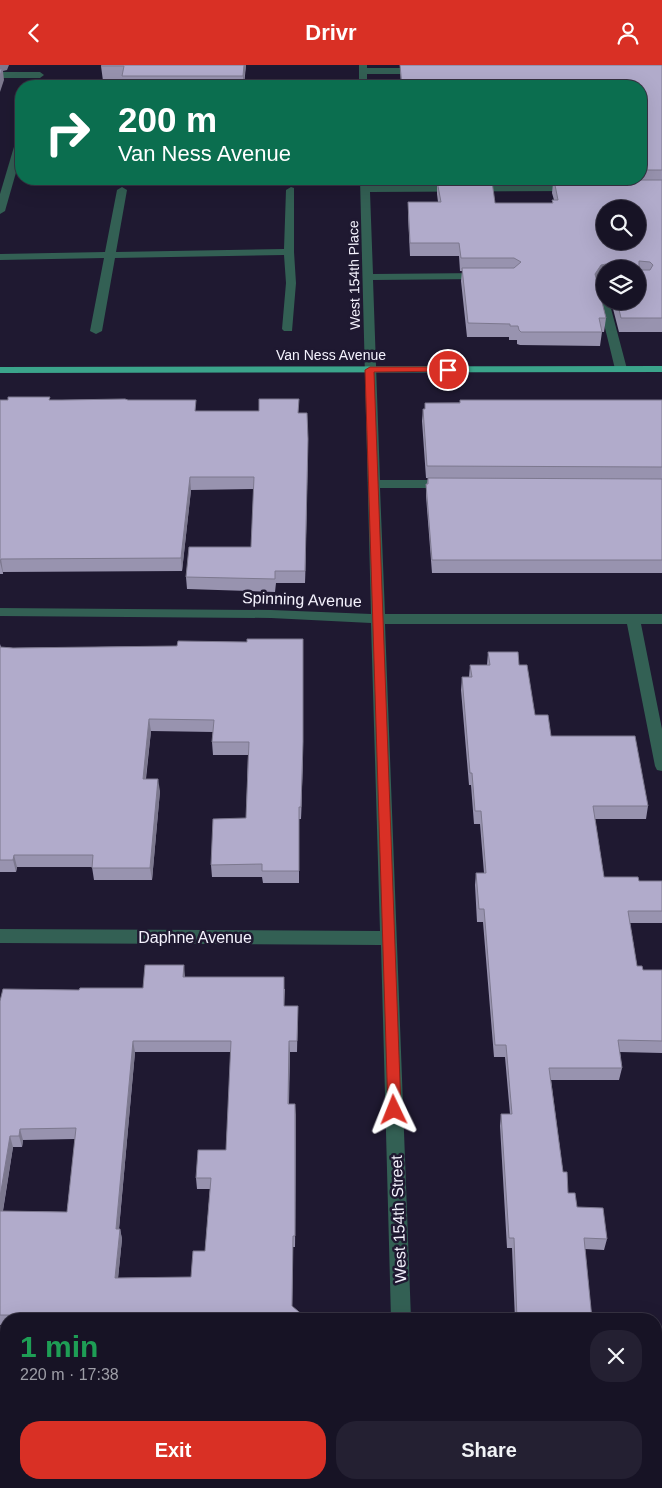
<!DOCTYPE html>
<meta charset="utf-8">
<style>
:root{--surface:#171325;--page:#242032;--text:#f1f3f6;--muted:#9e9ea7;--line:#363242;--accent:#d93025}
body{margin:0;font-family:Helvetica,sans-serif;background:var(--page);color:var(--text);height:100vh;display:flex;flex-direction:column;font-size:19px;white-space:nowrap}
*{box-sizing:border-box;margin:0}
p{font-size:16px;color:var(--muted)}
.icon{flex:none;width:28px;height:28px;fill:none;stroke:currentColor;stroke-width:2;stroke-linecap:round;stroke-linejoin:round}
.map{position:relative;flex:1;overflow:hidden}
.details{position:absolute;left:0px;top:1248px;width:662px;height:176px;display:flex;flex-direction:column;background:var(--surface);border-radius:20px 20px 0 0;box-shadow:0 5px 20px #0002,0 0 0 1px var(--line)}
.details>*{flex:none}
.top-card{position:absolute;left:15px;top:15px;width:632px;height:105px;border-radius:20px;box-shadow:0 5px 20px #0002,0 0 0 1px var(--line);background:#0b6e4f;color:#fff;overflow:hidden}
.controls{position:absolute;left:596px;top:135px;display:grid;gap:10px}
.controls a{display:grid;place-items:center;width:50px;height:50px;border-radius:50%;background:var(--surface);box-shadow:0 5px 20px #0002,0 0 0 1px var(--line);font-size:25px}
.pin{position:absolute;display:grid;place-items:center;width:42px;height:42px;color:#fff;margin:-21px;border:2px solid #fff;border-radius:50%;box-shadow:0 1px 5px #0007}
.me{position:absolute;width:55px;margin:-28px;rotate:358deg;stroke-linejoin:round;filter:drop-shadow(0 0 4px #0008)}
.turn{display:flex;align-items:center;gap:18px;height:105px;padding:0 20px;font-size:22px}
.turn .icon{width:65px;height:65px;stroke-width:2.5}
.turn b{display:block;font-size:35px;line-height:42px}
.round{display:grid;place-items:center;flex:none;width:52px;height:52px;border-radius:20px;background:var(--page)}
.headline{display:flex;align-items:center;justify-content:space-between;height:85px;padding:0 20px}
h1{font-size:30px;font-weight:800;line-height:38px;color:#1e9e55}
.cta{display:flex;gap:10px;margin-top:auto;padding:10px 20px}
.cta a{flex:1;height:58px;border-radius:20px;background:var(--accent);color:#fff;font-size:20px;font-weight:800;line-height:58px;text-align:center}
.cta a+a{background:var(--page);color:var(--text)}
header{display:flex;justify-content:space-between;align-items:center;height:65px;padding:0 20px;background:var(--accent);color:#fff;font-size:22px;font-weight:800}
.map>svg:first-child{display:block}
</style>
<header><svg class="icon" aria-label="back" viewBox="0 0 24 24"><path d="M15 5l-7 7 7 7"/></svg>Drivr<svg class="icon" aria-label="person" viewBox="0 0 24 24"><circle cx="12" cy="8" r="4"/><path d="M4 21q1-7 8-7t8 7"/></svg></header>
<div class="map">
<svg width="662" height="1423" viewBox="0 0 662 1423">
<rect width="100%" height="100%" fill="#1f1931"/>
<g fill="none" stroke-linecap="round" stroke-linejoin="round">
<g fill="#336054" fill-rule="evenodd">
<path d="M359,0H367V3H419L423,6L419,9H367V21H359Z"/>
<path d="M0,7H40L44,10L40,13H0Z"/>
<path d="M21,72V90L5,146L0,149V129L16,75Z"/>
<path d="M360,114H370V121L571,120L576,123L571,126L370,127L373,209L481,208L486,211L481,214L373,215L380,415H446L452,419L446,423H380L385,549H662V559H641L662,664V706L657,705L655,701L627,559H385L411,1254H391L381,880L0,878V864L380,866L371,558L271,553L0,551V543L271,545L371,549Z"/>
<path d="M122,122L127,125L116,187L284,184L286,125L291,122L294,123V187L296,218L292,266H284L282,264L286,218L284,190L115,193L102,266L96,269L90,266L104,193L0,195V189L105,187L117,125Z"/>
<path d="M605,214V236H609L627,304L621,307L615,304L595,222L601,215Z"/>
<rect x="0" y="1374" width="6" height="20"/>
<rect x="656" y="1380" width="6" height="22"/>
<path d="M395,1418H416L417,1423H395Z"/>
</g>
<path fill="#3ba48b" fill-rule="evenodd" d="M662,301V307L0,308V302Z"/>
</g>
<g fill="#9893af" fill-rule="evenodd">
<path d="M246,0L244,21H123L122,16H103L101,1Z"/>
<path d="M400,0H662V267H619L611,236H638V204H605V213L600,214L597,217L606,253L604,267H602L600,281L520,280L517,279V275H509V272H467L461,216L462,206H460L459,191H410L408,150V137H438L437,129V119H435L434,114H490L495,138H552V135H554L552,128L553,118L550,119L549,114H641V21H401L400,1Z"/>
<path d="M0,335H128L196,346L299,348L308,374L305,518H276L275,527L187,524L186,512L251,482L254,424L191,425L182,506L3,507V509H0Z"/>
<path d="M662,335V508H432L426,431V419H427L428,413H426L422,356L423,344H425V338Z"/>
<path d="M0,579L1,582L13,583L177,581L303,689L301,754H299V818H263L262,812H212L211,800L246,753L248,690H213L212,677L213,667L151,666L146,714L160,726L152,815H94L92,802H17L16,807H0Z"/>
<path d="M488,587L519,600L535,650L551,671L648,741L646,754H595L604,812L639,816H662V858H630L637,901L643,905H662V988L620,987L622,1003L619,1015H551L563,1107L568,1128L577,1142L607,1174L604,1185L585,1184L592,1254H515L512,1183H507L500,1061L501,1049H510L505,992H494L483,857H477L475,820L476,808H484L480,759H474L471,720H469L461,625L462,612H469L470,600H487Z"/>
<path d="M185,912L285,924L284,941H298L297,987H290L289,1039L296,1050L295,1182H293L292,1242L305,1252V1254H6V1260H0V936L79,925L143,923ZM135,987H231L226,1085L196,1113L197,1124H210L205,1186L191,1212L118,1213L122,1174L120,1164H119ZM75,1074L67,1147L3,1146L13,1082H22L23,1075Z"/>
</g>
<g fill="#7c788e">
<path d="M0,0H9L7,5L3,6L4,15L0,27Z"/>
<path d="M244,0H246L243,21V11Z"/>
<path d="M606,199V204H605V212L600,214L593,222L595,209L601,200Z"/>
<path d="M308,374V386L305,518V506Z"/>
<path d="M190,412L191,425L182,506L181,493Z"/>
<path d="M1,494L3,507V509L0,497Z"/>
<path d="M303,574V689L301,754V742Z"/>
<path d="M149,654L151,666L144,727L143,714Z"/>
<path d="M158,714L160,726L152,815L150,803Z"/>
<path d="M14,790L17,802L16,807L13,795Z"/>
<path d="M184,900L185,911L184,924L183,912Z"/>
<path d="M133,976L135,987L118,1174L116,1164Z"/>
<path d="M289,976L290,987L288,1050V1039Z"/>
<path d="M295,1039L296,1050L295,1182Z"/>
<path d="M20,1064L23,1075L22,1082L19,1071Z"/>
<path d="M10,1071L13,1082L1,1157L0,1153V1132Z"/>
<path d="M120,1164L122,1174L117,1223L115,1213Z"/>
</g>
<g fill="#b1abcb" stroke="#7c788e" fill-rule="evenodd">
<path d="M102,0H244L243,11H122L124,1H101Z"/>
<path d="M400,0H662V105H641V21H402Z"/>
<path d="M0,4H2L0,11Z"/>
<path d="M554,115H662V253H621L617,236H638V204H609V201L606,199L601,200L595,209L606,253H599L602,267H521L519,265L518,261H510V259L468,258L462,203H514L521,197L514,193H461L459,178H410L408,137H441L437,116H492L495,138H553L552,135H558ZM605,144H638V176H605ZM639,196L650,197L653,200L650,205H639Z"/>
<path d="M8,332H50L49,335H62L125,334L128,335H196L195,346H259V334H299L298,348H307L308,374L305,506H275V514L186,512L189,482H251L254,412H190L181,493L1,494L0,497V335H8Z"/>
<path d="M460,335H662V402L427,401L423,344H425V338H460Z"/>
<path d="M428,413L662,414V495H432L426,419H428Z"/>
<path d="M247,574H303V677L301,742H299V806H262V799L211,800L213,754L246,753L249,677H212L214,655L149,654L143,714H158L150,803H92L93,790H14L13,795H0V582L13,583L177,581L178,576L247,577Z"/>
<path d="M488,587H518L519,600H527L535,650H548L551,671H635L648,741H593L604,812H638L639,816H662V846H628L637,901H642L643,905H662V976L618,975L622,1003H549L563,1107H567L568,1128H575L577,1142L603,1143L607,1174L584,1173L592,1254H517L514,1173H509L501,1049H512L506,980H495L484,844H479L476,808H486L481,746H475L472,708H470L462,612H472L470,600H490Z"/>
<path d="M145,900H184L183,912H284V941H298L297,976H289L288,1039H295V1171H293L292,1241L305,1252L303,1254H121V1251L0,1250V1146L67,1147L76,1063L20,1064L19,1071H10L0,1132V936L3,924L79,925L80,923H143ZM133,976H231L226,1085H198L196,1113H211L205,1186H193L191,1212L115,1213L120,1164H116Z"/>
</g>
<path fill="#d93025" stroke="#8d1f18" d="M448,302L453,305L452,306L374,307L401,1045L399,1049L394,1051L390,1049L388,1045L365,305L370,302Z"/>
<g text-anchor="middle" stroke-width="5" stroke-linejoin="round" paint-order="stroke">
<g font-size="14" fill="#f4f2fd" stroke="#1f1931">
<text transform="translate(354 210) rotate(-91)" y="5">West 154th Place</text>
<text x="331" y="295">Van Ness Avenue</text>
</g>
<g font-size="16" fill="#f4f2fd" stroke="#1f1931">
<text transform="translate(302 534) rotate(2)" y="6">Spinning Avenue</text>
<text x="195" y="878">Daphne Avenue</text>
<text transform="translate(398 1154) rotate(-92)" y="6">West 154th Street</text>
</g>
</g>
</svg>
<div class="controls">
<a><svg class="icon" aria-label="search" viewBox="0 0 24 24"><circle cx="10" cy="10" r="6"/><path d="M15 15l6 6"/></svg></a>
<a><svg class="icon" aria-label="layers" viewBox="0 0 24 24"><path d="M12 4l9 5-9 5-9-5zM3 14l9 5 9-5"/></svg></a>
</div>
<div class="pin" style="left:448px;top:305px;background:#d93025"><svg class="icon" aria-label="arrive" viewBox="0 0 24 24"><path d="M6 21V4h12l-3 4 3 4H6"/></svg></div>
<svg class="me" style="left:394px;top:1045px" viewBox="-20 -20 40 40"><path d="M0-17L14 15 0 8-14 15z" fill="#d93025" stroke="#fff" stroke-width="4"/></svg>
<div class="top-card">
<div class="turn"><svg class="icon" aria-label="right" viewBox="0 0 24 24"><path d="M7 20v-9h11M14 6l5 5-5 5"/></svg><div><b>200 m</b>Van Ness Avenue</div></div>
</div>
<section class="details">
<div class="headline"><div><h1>1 min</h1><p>220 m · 17:38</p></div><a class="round"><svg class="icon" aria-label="close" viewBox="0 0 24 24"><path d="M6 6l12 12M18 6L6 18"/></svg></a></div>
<div class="cta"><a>Exit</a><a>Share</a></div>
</section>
</div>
